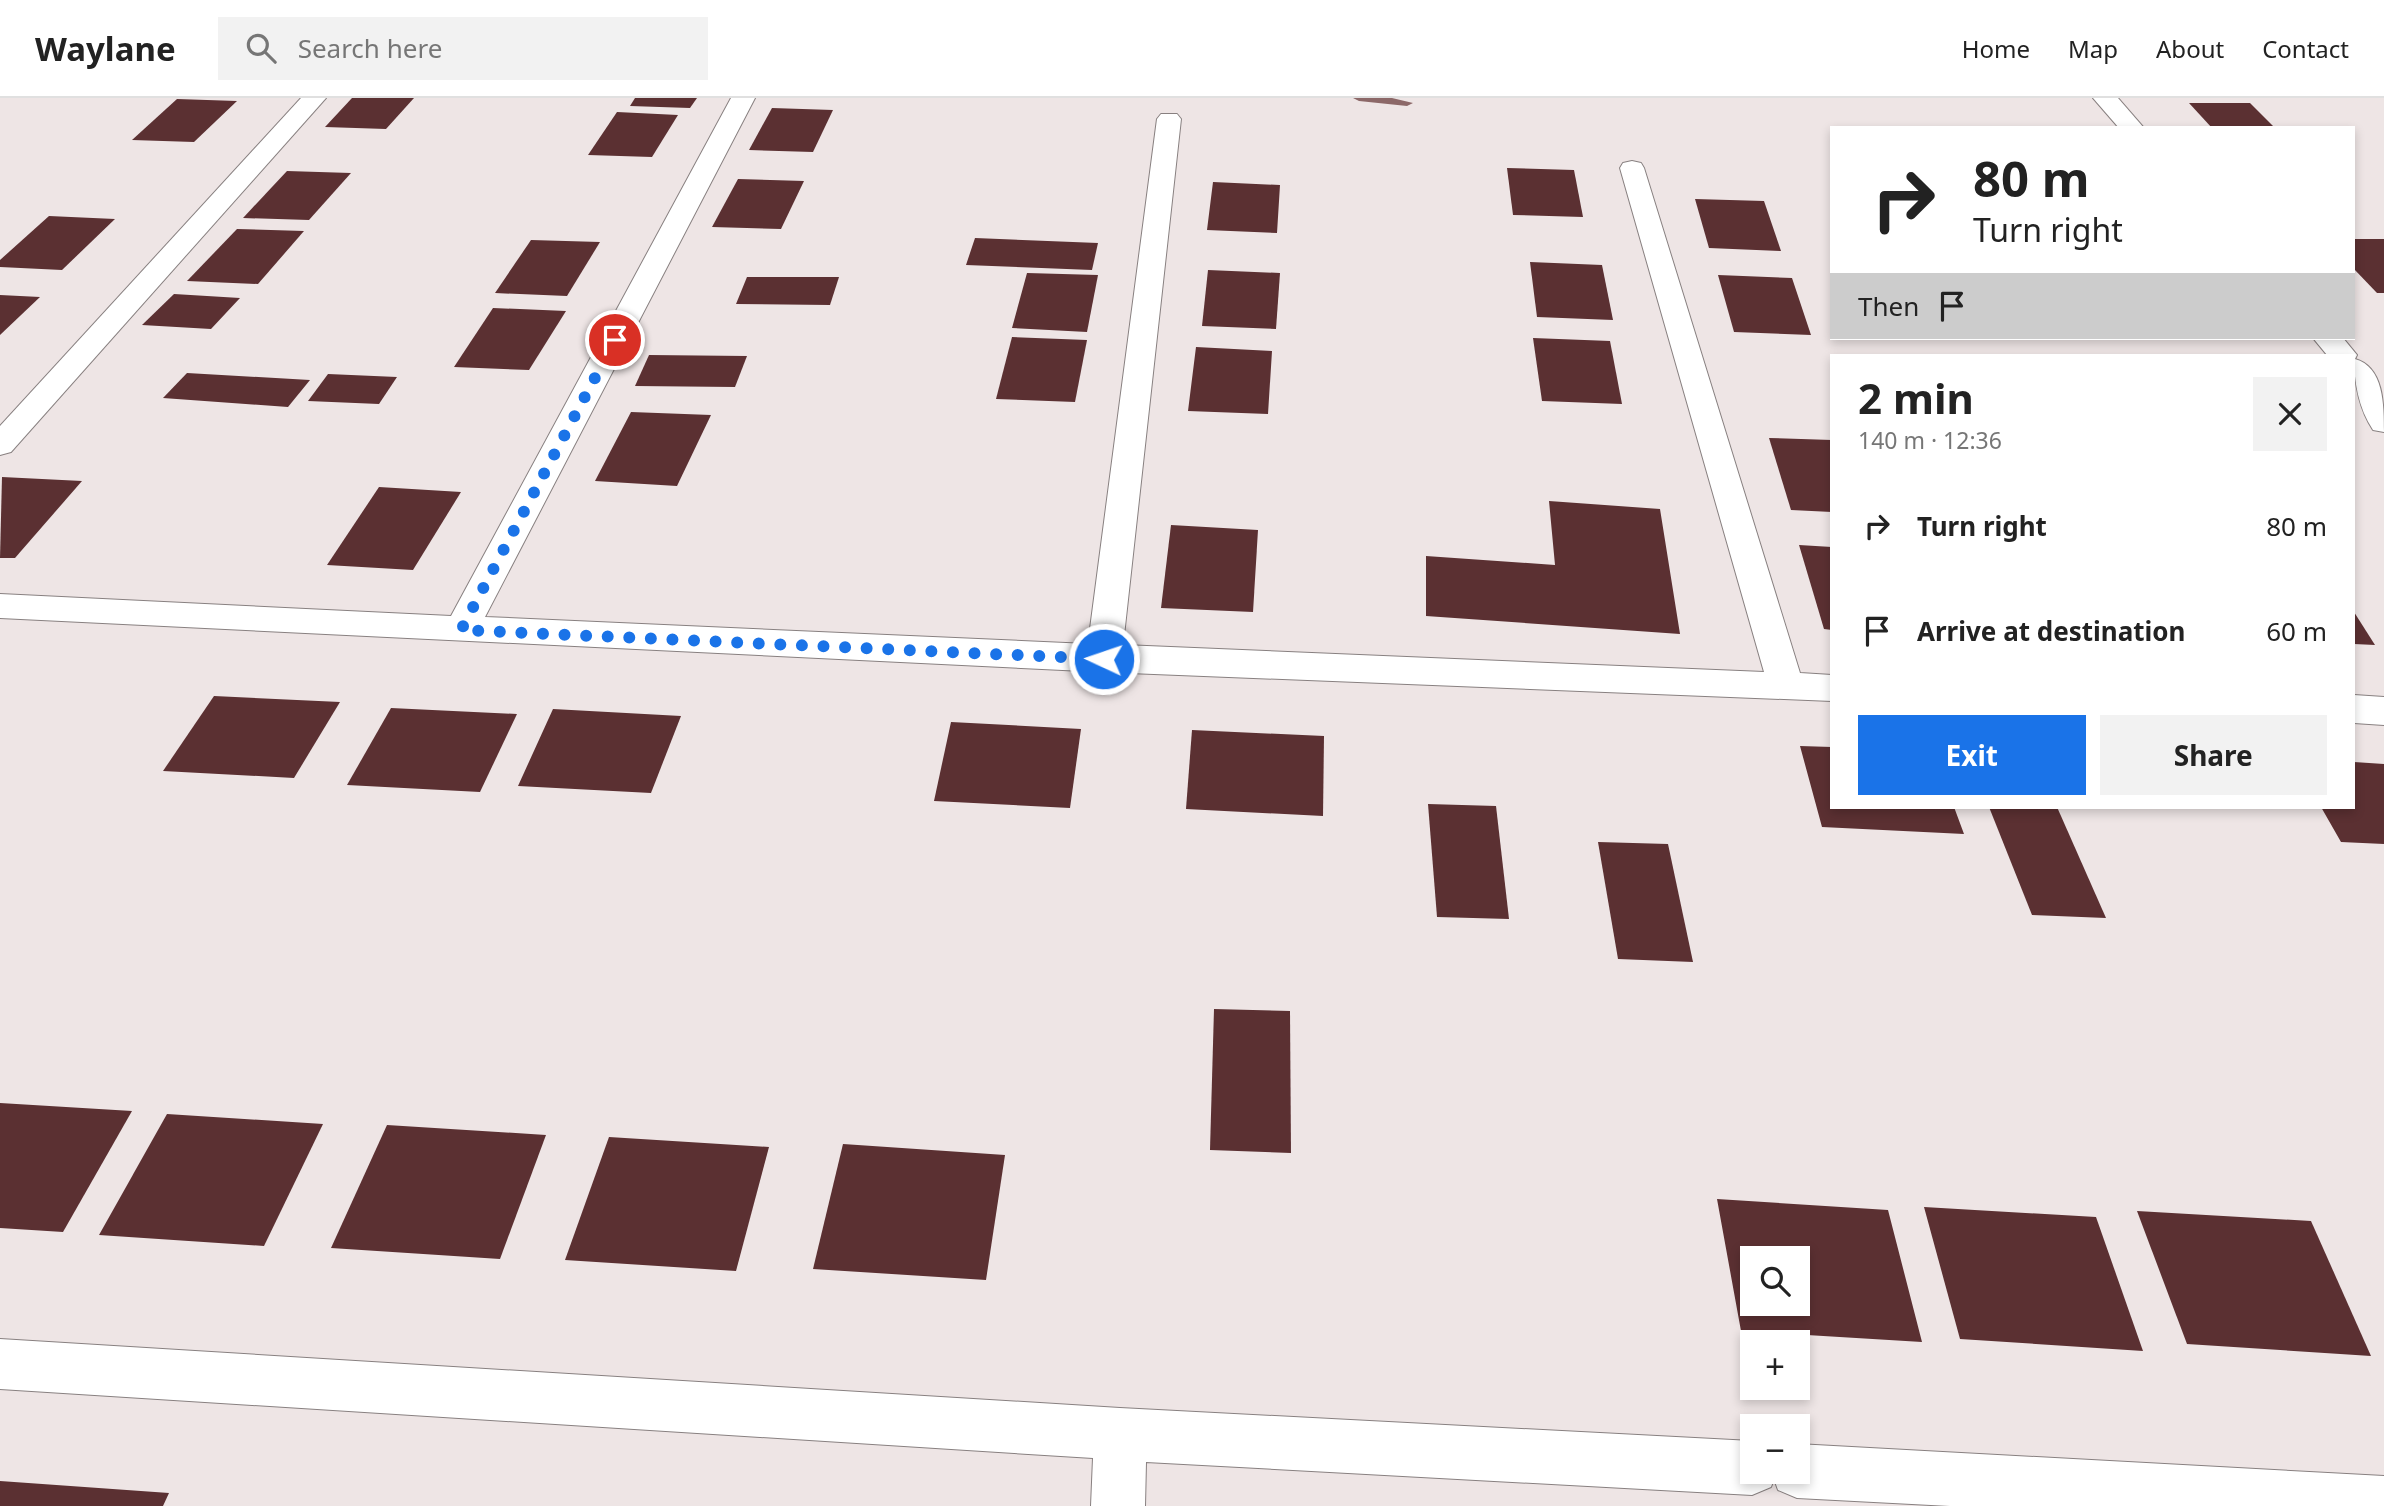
<!DOCTYPE html>
<meta charset="utf-8">
<style>
:root{--surface:#fff;--page:#f2f2f2;--text:#222;--muted:#767676;--line:#e0e0e0;--accent:#1a73e8}
body{margin:0;font-family:"Noto Sans",sans-serif;background:var(--page);color:var(--text);height:100vh;display:flex;flex-direction:column;font-size:26px;white-space:nowrap}
*{box-sizing:border-box;margin:0}
p{font-size:23px;color:var(--muted)}
.icon{flex:none;width:38px;height:38px;fill:none;stroke:currentColor;stroke-width:2;stroke-linecap:round;stroke-linejoin:round}
.map{position:relative;flex:1;overflow:hidden}
.panel{position:absolute;left:1830px;top:256px;width:525px;height:455px;display:flex;flex-direction:column;background:var(--surface);border-radius:0px;box-shadow:0 4px 10px #0003}
.panel>*{flex:none}
.banner{position:absolute;left:1830px;top:28px;width:525px;height:214px;border-radius:0px;box-shadow:0 4px 10px #0003;background:#fff;color:var(--text);overflow:hidden}
.tools{position:absolute;left:1740px;top:1148px;display:grid;gap:14px}
.tools a{display:grid;place-items:center;width:70px;height:70px;border-radius:0px;background:var(--surface);box-shadow:0 4px 10px #0003;font-size:35px}
.pin{position:absolute;display:grid;place-items:center;width:60px;height:60px;color:#fff;margin:-30px;border:4px solid #fff;border-radius:50%;box-shadow:0 2px 7px #0007}
.me{position:absolute;width:77px;margin:-38px;rotate:273deg;stroke-linejoin:round;filter:drop-shadow(0 0 5px #0008)}
.turn{display:flex;align-items:center;gap:24px;height:147px;padding:0 28px;font-size:32px}
.turn .icon{width:91px;height:91px;stroke-width:2.5}
.turn b{display:block;font-size:49px;line-height:60px}
.then{display:flex;align-items:center;height:66px;padding:0 28px;background:#0003;gap:14px;font-size:26px}
.round{display:grid;place-items:center;flex:none;width:74px;height:74px;border-radius:0px;background:var(--page)}
.overview{display:flex;align-items:center;justify-content:space-between;height:119px;padding:0 28px}
h1{font-size:42px;font-weight:700;line-height:52px}
.button{display:flex;gap:14px;margin-top:auto;padding:14px 28px}
.button a{flex:1;height:80px;border-radius:0px;background:var(--accent);color:#fff;font-size:28px;font-weight:700;line-height:80px;text-align:center}
.button a+a{background:var(--page);color:var(--text)}
ul{padding:0;list-style:none}
li{display:flex;align-items:center;gap:21px;height:105px;padding:0 28px}
li div{flex:1}
li b{display:block;font-size:26px}
li em{font-style:normal}
header{display:flex;align-items:center;gap:42px;box-sizing:border-box;height:98px;padding:0 35px;background:var(--surface);border-bottom:2px solid var(--line)}
header strong{font-size:33px}
nav{display:flex;gap:38px;margin-inline-start:auto;font-size:24px}
.search{width:490px;height:63px;background:var(--page);display:flex;align-items:center;gap:18px;box-sizing:border-box;padding:0 24px;border-radius:0px;color:var(--muted);font-size:26px}
.map>svg:first-child{display:block}
</style>
<header>
<strong>Waylane</strong>
<div class="search"><svg class="icon" aria-label="search" viewBox="0 0 24 24"><circle cx="10" cy="10" r="6"/><path d="M15 15l6 6"/></svg>Search here</div>
<nav><a>Home</a><a>Map</a><a>About</a><a>Contact</a></nav>
</header>
<div class="map">
<svg width="2384" height="1408" viewBox="0 0 2384 1408">
<rect width="100%" height="100%" fill="#eee5e5"/>
<g fill="none" stroke-linecap="round" stroke-linejoin="round">
<path fill="#8c6868" fill-rule="evenodd" d="M1353,0H1392L1413,5L1407,8L1359,3Z"/>
</g>
<g fill="#5b3032" fill-rule="evenodd">
<path d="M352,0H414L386,31L325,29Z"/>
<path d="M635,0H697L690,10L630,8Z"/>
<path d="M177,1L237,3L194,44L132,42Z"/>
<path d="M2189,5H2250L2275,30H2212Z"/>
<path d="M772,10L833,12L813,54L749,52Z"/>
<path d="M617,14L678,17L652,59L588,57Z"/>
<path d="M1507,70L1574,72L1583,119L1513,117Z"/>
<path d="M287,73L351,75L309,122L243,120Z"/>
<path d="M738,81L804,83L781,131L712,129Z"/>
<path d="M1213,84L1280,87L1277,135L1207,132Z"/>
<path d="M1695,101L1764,103L1781,153L1709,150Z"/>
<path d="M49,118L115,121L62,172L0,169V162Z"/>
<path d="M237,131L304,133L258,186L187,183Z"/>
<path d="M975,140L1098,145L1092,172L966,167Z"/>
<path d="M2354,141H2384V195H2377L2354,171Z"/>
<path d="M531,142L600,144L567,198L495,195Z"/>
<path d="M1530,164L1602,167L1613,222L1537,219Z"/>
<path d="M1208,172L1280,175L1276,231L1202,228Z"/>
<path d="M1027,175L1098,177L1087,234L1012,230Z"/>
<path d="M1718,177L1792,180L1811,237L1734,234Z"/>
<path d="M747,179H839L830,207L736,206Z"/>
<path d="M174,196L240,200L211,231L142,227Z"/>
<path d="M0,197L40,199L0,237Z"/>
<path d="M493,210L566,213L529,272L454,269Z"/>
<path d="M1012,239L1087,242L1075,304L996,301Z"/>
<path d="M1533,240L1610,243L1622,306L1542,303Z"/>
<path d="M1196,249L1272,253L1268,316L1188,313Z"/>
<path d="M649,257L747,258L735,289L635,288Z"/>
<path d="M187,275L310,282L288,309L163,300Z"/>
<path d="M328,276L397,279L379,306L308,303Z"/>
<path d="M631,314L711,317L677,388L595,383Z"/>
<path d="M1769,340L1832,342V414L1791,412Z"/>
<path d="M2,379L82,383L15,460H0Z"/>
<path d="M379,389L461,394L413,472L327,467Z"/>
<path d="M1549,403L1660,411L1680,536L1426,518V458L1555,467Z"/>
<path d="M1171,427L1258,432L1253,514L1161,510Z"/>
<path d="M1799,447L1832,449V532L1824,531Z"/>
<path d="M2354,514L2375,547L2354,546Z"/>
<path d="M214,598L340,604L294,680L163,673Z"/>
<path d="M391,610L517,616L480,694L347,687Z"/>
<path d="M553,611L681,618L651,695L518,688Z"/>
<path d="M951,624L1081,631L1070,710L934,703Z"/>
<path d="M1192,632L1324,638L1323,718L1186,711Z"/>
<path d="M1800,648L1832,649V709H1954L1964,736L1822,729Z"/>
<path d="M2354,664L2384,666V746L2341,744L2321,709H2354Z"/>
<path d="M1428,706L1496,708L1509,821L1437,819Z"/>
<path d="M1989,709H2057L2106,820L2032,817Z"/>
<path d="M1598,744L1668,746L1693,864L1618,861Z"/>
<path d="M1214,911L1290,913L1291,1055L1210,1052Z"/>
<path d="M0,1005L132,1013L63,1134L0,1130Z"/>
<path d="M167,1016L323,1026L264,1148L99,1137Z"/>
<path d="M387,1027L546,1037L500,1161L331,1150Z"/>
<path d="M609,1039L769,1049L736,1173L565,1162Z"/>
<path d="M843,1046L1005,1057L986,1182L813,1171Z"/>
<path d="M1717,1101L1888,1112L1922,1244L1741,1233ZM1752,1160H1797V1206H1752Z"/>
<path d="M1924,1109L2096,1119L2143,1253L1960,1241Z"/>
<path d="M2137,1113L2311,1123L2371,1258L2187,1246Z"/>
<path d="M0,1383L169,1395L163,1408H0Z"/>
</g>
<g fill="none" stroke-linecap="round" stroke-linejoin="round">
<g stroke="#888080" stroke-width="2">
<g id="street">
<path d="M301,0H326L11,354L0,357V328Z"/>
<path d="M731,0H755L485,519L1088,546L1157,21L1161,16H1177L1181,21L1123,547L1764,574L1620,70L1623,65L1632,63L1641,65L1644,70L1800,575L1832,577V603L1104,574L0,520V496L451,518Z"/>
<path d="M2093,0H2118L2144,30H2119Z"/>
<path d="M2313,240H2343L2357,257L2355,261C2384,269 2384,307 2384,334L2373,332C2358,309 2354,284 2354,257H2327Z"/>
<path d="M2354,597L2384,599V627L2354,625Z"/>
<path d="M0,1241L1120,1310L1752,1343V1374H1797V1346L2384,1378V1408H1950L1797,1400L1778,1392L1774,1381L1771,1389L1752,1397L1146,1364L1145,1408H1091L1093,1360L0,1291Z"/>
</g>
</g>
<use href="#street" fill="#fff" fill-rule="evenodd"/>
</g>
<g fill="none" stroke-linecap="round" stroke-linejoin="round">
<path stroke="#1a73e8" stroke-width="12" stroke-dasharray="0 21.6" d="M615,242L461,532L1104,561"/>
</g>
</svg>
<div class="tools">
<a><svg class="icon" aria-label="search" viewBox="0 0 24 24"><circle cx="10" cy="10" r="6"/><path d="M15 15l6 6"/></svg></a>
<a>+</a>
<a>−</a>
</div>
<div class="pin" style="left:615px;top:242px;background:#d93025"><svg class="icon" aria-label="arrive" viewBox="0 0 24 24"><path d="M6 21V4h12l-3 4 3 4H6"/></svg></div>
<svg class="me" style="left:1104px;top:561px" viewBox="-20 -20 40 40"><circle r="17" fill="#1a73e8" stroke="#fff" stroke-width="3"/><path d="M0-11L8 9 0 5-8 9z" fill="#fff"/></svg>
<div class="banner">
<div class="turn"><svg class="icon" aria-label="right" viewBox="0 0 24 24"><path d="M7 20v-9h11M14 6l5 5-5 5"/></svg><div><b>80 m</b>Turn right</div></div>
<div class="then">Then<svg class="icon" aria-label="arrive" viewBox="0 0 24 24"><path d="M6 21V4h12l-3 4 3 4H6"/></svg></div>
</div>
<section class="panel">
<div class="overview"><div><h1>2 min</h1><p>140 m · 12:36</p></div><a class="round"><svg class="icon" aria-label="close" viewBox="0 0 24 24"><path d="M6 6l12 12M18 6L6 18"/></svg></a></div>
<ul>
<li><svg class="icon" aria-label="right" viewBox="0 0 24 24"><path d="M7 20v-9h11M14 6l5 5-5 5"/></svg><div><b>Turn right</b></div><em>80 m</em></li>
<li><svg class="icon" aria-label="arrive" viewBox="0 0 24 24"><path d="M6 21V4h12l-3 4 3 4H6"/></svg><div><b>Arrive at destination</b></div><em>60 m</em></li>
</ul>
<div class="button"><a>Exit</a><a>Share</a></div>
</section>
</div>
